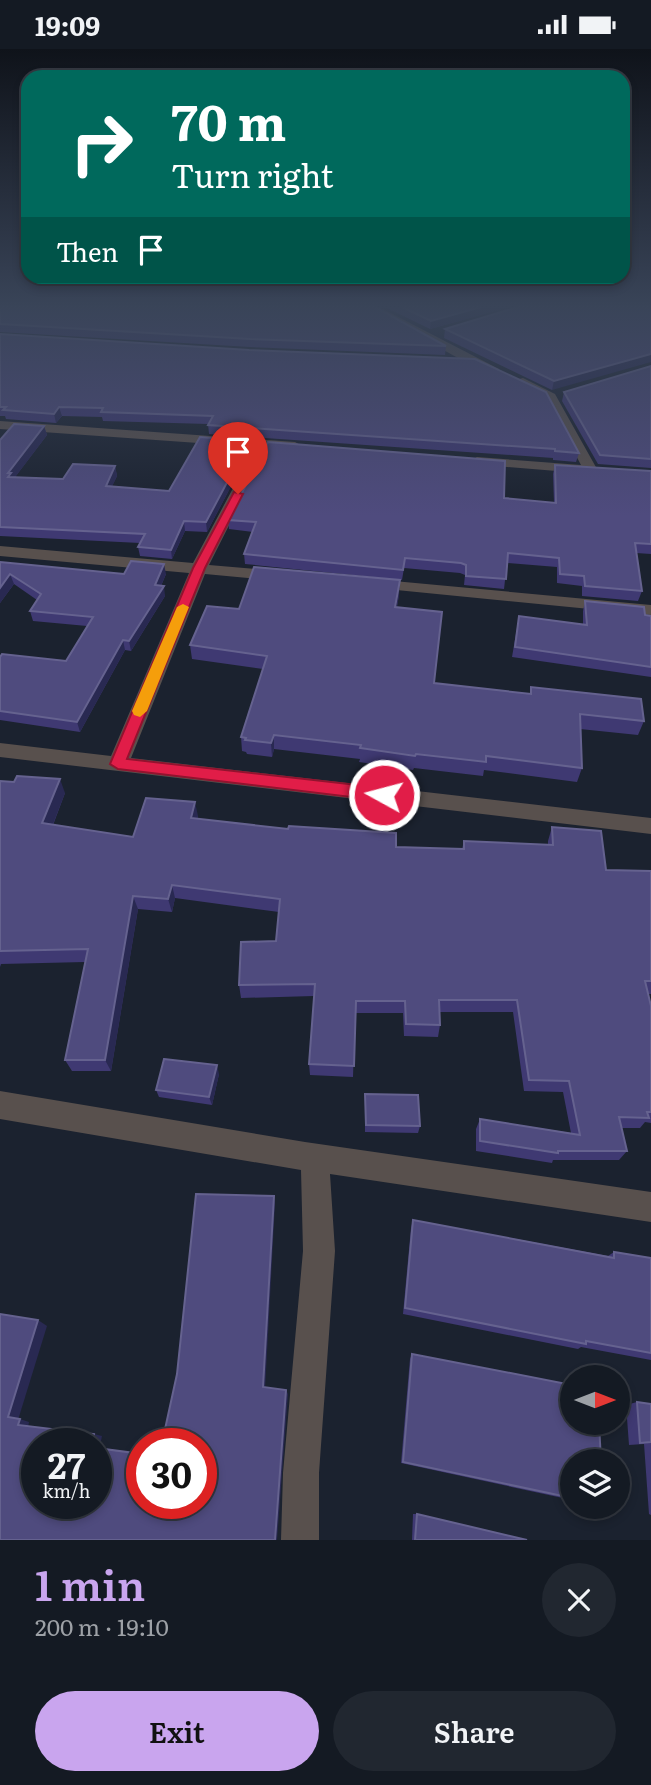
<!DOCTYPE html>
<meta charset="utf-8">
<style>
:root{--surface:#141a23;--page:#212730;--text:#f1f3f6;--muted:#9da1a6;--line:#333841;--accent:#c9a5ee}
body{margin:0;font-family:Literata,serif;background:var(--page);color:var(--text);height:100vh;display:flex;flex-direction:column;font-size:26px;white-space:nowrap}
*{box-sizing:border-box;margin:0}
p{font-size:23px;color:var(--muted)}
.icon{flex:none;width:38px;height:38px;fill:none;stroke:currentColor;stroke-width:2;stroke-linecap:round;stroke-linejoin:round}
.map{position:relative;height:1491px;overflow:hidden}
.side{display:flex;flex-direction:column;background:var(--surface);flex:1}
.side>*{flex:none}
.guide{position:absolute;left:21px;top:21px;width:609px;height:214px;border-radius:21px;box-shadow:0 4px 10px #0003,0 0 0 2px var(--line);background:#00695c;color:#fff;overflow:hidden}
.needle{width:46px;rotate:90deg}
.fabs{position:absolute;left:560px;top:1316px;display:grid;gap:14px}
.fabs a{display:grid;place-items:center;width:70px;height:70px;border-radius:50%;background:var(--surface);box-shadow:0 4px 10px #0003,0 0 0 2px var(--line);font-size:35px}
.speed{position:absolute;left:21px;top:1379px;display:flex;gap:14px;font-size:35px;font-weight:700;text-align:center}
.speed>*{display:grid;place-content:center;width:91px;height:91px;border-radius:50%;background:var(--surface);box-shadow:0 4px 10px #0003,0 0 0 2px var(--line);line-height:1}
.speed small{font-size:18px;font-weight:400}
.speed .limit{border:10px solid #d22;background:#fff;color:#111}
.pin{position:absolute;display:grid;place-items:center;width:60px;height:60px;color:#fff;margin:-72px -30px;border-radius:50% 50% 50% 0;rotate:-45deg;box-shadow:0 0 7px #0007}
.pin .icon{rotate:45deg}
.me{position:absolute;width:77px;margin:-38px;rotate:277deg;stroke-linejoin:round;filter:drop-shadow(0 0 5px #0008)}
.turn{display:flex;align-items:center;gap:24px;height:147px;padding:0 35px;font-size:32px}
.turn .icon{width:91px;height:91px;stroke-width:2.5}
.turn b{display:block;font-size:49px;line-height:60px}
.then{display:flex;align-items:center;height:66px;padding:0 35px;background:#0003;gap:14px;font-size:26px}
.round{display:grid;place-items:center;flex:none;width:74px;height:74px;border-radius:37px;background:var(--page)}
.overview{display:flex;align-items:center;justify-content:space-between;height:119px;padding:0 35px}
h1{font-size:42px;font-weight:600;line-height:52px;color:var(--accent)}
.cta{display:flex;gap:14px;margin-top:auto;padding:14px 35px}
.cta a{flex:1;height:80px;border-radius:42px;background:var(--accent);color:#111;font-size:28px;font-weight:600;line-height:80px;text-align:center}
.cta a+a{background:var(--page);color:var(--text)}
.status{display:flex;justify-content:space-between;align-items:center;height:49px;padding:0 35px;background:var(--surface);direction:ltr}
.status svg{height:19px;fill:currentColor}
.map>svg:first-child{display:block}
</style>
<div class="status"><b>19:09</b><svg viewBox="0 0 49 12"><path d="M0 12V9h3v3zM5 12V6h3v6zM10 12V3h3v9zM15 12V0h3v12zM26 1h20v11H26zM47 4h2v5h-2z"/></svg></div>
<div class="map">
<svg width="651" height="1491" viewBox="0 0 651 1491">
<rect width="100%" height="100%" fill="#1b222f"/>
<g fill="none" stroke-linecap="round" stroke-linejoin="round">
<g fill="#58504d" fill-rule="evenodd">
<path d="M366,258H379L499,320L493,323L458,309Z"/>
<path d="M523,329L555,345L597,420L595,423L581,424L472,415L470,412L477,408L581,416L546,350L519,336V330Z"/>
<path d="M0,372L295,393L302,397L295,401L268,399L209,516L280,522L288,527L280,532L205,525L131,709L651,769V785L0,708V694L111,707L189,524L0,507V497L193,514L255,398L0,380Z"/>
<path d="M372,530L651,556V566L366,538L364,535L366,532Z"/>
<path d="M0,1042L305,1093L651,1143V1173L330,1125L335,1202L319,1424V1491H281L283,1424L303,1202L301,1121L0,1070Z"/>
</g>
</g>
<g fill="#3f3972">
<path d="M0,258L446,297L445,306L250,298L0,283Z"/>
<path d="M385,258H509L430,280Z"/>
<path d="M651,258L552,341L444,289L445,280Z"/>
<path d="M0,285L579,404L576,413L553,411V409L209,385L208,375L103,372L102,368L62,367L56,374L6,370L5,367H0Z"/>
<path d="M651,317V419L598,415L562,352L564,343Z"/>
<path d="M44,377L47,386L15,428L63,430L115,417L117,427L112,437L169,442L249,392L250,401L207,483L185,482L172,510L140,507L138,498L140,494L0,487V391Z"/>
<path d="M555,416L651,422V505L636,504L642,542L638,552L582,547V537L557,534V518L507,514L504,540L464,536L465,526L460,524L404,519L402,531L245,515L244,505L253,483L229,480L228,471L504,449L554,454L553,425Z"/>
<path d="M0,513L124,525H166L161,537L165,547L131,602L125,601L80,683L0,671V608L66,612L87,577L33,572L30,562L37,551L14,535L0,554Z"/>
<path d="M399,546L397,558L434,634L530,645L531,638L644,672L638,686L580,680L582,719L577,733L484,721L483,727L414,719L413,721L359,713L360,710L274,700L272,708L247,705L246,703L242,702L241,688L263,620L192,610L190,596L239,560Z"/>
<path d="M585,552L651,567V628L512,608L519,567L583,576V562Z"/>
<path d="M0,732L65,744L53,776L133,788L198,767L197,770L396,798L462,800L464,792L548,796V792L552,778L606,821L651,822V945H648L651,957V1074L645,1073L640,1079H622L627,1102L619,1111H553L552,1114L476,1102V1080L480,1070L571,1084L563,1043L524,1042L513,963H439L440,976L438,988L404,987L403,964H355L353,1028L310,1026L309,1015L314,947L241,949L239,936L276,892L279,863L175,849L172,863L138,860L111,1022H72L65,1011L85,913L1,915L0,918Z"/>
<path d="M219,1025L212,1056L159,1048L156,1041Z"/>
<path d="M365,1045L420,1077L418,1084L365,1083Z"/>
<path d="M413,1171L608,1207L614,1203L651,1209V1311L581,1298L578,1300L403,1265L411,1179Z"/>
<path d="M412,1305L572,1412V1451L401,1414L410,1310Z"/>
<path d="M637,1353L651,1355V1466L649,1465L644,1395L629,1396L626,1356Z"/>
<path d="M413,1465H417L527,1491H412Z"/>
</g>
<g fill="#292952">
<path d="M481,258H509L430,280L431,272Z"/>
<path d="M651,305V313L552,341L554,332Z"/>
<path d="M59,358L62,367L56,374L54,365Z"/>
<path d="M44,377L47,386L13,431L11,437L8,424Z"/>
<path d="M249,392L250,401L207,483L206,473Z"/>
<path d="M115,417L117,427L108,446L106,437Z"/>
<path d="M184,472L185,482L172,510L171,501Z"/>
<path d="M164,515L166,525L157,546L155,536Z"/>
<path d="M10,525L14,535L0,554V539Z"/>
<path d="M400,531L399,546L394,572L395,558Z"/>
<path d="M164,537L165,547L131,602L129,592Z"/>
<path d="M123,591L125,601L80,683L77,673Z"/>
<path d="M274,686V700L272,708L271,694Z"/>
<path d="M60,730L65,744L48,788L42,774Z"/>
<path d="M195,753L198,767L194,783L191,769Z"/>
<path d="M172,836L175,849L172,863L168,850Z"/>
<path d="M133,847L138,860L111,1022L105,1011Z"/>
<path d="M217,1016L219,1025L212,1056L209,1048Z"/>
<path d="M274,1147L275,1155L265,1341L263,1338Z"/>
<path d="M38,1271L47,1277L18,1371L8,1368Z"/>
<path d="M286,1341L288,1345L277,1491H275Z"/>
<path d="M20,1370L29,1373L28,1379L18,1376Z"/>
<path d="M94,1385L102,1387L99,1401L96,1400V1395H92Z"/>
</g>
<g fill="#4f4b7e" stroke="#65628f" stroke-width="2">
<path d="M0,258H375L446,297L250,290L0,275Z"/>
<path d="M402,258H481L431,272Z"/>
<path d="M518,258H651V305L554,332L445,280Z"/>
<path d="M0,285L249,301L475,310L546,343L579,404L555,402V400L208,376L213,367L101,363L103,359L59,358L54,365L3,361L6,358H0Z"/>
<path d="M651,317V410L600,406L564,343Z"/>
<path d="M14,375L44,377L8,424H11L8,428L63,430L73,415L115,417L106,437L169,442L200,388L249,392L206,473L184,472L171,501L138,498L145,485L0,478V391Z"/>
<path d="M268,393L505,412L504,449L556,454L555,416L651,422V495L635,494L642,542L585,537L584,527L560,525L559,509L508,504L506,530L466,527V516L461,514L405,509L403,521L244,505L256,473L228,471Z"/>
<path d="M131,512L164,515L155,536L164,537L129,592L123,591L77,673L0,662V608L2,605L66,612L93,568L30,562L41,545L10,525L0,539V513L124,525Z"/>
<path d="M254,518L400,531L395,558L442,563L434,634L531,645V638L641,650L644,672L580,665L582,719L486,707V713L416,705L415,707L360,699L361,696L274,686L271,694L245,691L246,689L241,688L267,607L190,596L207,557L239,560Z"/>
<path d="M585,552L644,558L645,566L651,567V618L515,598L519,567L587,576Z"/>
<path d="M17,727L60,730L42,774L133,788L146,749L195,753L191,769L288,780L289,777L396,784V798L464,800V792L553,796L552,778L601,782L606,821L651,822V932H645L651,957V1063H647L649,1069L619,1068L627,1102H558V1104L480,1092V1070L580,1086L569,1032L529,1031L517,951H439L440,976L406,975L405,952H356L354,1017L309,1015L315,935L239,936L241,893L276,892L280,850L172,836L168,850L133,847L105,1011H65L88,900L0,902V732L14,733Z"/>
<path d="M164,1010L217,1016L209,1048L156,1041Z"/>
<path d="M365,1045L418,1046L420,1077L366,1076Z"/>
<path d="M196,1145L274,1147L263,1338L286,1341L275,1491H0V1265L38,1271L8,1368L20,1370L18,1376L94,1385L92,1395H37V1454H96V1399L142,1405V1454H201V1395H158V1394H162L177,1325Z"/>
<path d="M413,1171L614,1209V1203L651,1209V1304L586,1292V1295L405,1259Z"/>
<path d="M412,1305L572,1336V1374H599L601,1412H572V1449L403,1413Z"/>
<path d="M637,1353L651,1355V1393L640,1394Z"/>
<path d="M417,1465L527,1491H415Z"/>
</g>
<linearGradient id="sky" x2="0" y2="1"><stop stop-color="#0f131a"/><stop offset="0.55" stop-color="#394458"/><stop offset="1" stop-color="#394458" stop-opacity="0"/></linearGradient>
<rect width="651" height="467" fill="url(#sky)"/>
<path fill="#e11d48" stroke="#92132f" stroke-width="2" d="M234,443L243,445L205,519L127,710L384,739L392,746L390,750L384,752L118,720L110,715L193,519Z"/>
<path fill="#f59e0b" d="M183,555L189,558L147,662L140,668L134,666L132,662L177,558Z"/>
</svg>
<div class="fabs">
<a><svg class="needle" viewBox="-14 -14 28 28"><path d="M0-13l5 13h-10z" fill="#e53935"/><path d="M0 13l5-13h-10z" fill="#9da1a6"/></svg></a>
<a><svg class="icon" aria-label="layers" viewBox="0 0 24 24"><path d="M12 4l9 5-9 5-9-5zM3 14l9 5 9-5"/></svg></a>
</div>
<div class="speed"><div>27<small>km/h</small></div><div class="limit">30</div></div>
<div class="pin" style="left:238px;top:445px;background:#d93025"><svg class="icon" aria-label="arrive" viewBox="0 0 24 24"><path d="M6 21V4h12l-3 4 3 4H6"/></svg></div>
<svg class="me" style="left:384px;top:746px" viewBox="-20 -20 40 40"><circle r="17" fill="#e11d48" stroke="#fff" stroke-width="3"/><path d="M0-11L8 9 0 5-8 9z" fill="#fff"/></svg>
<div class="guide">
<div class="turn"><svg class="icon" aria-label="right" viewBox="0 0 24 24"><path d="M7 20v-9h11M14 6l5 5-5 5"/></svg><div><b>70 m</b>Turn right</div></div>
<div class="then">Then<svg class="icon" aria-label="arrive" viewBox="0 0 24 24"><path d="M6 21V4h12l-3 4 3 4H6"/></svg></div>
</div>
</div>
<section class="side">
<div class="overview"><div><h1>1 min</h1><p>200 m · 19:10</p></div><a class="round"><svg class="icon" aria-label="close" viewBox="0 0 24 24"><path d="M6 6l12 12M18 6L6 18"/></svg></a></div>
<div class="cta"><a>Exit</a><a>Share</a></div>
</section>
